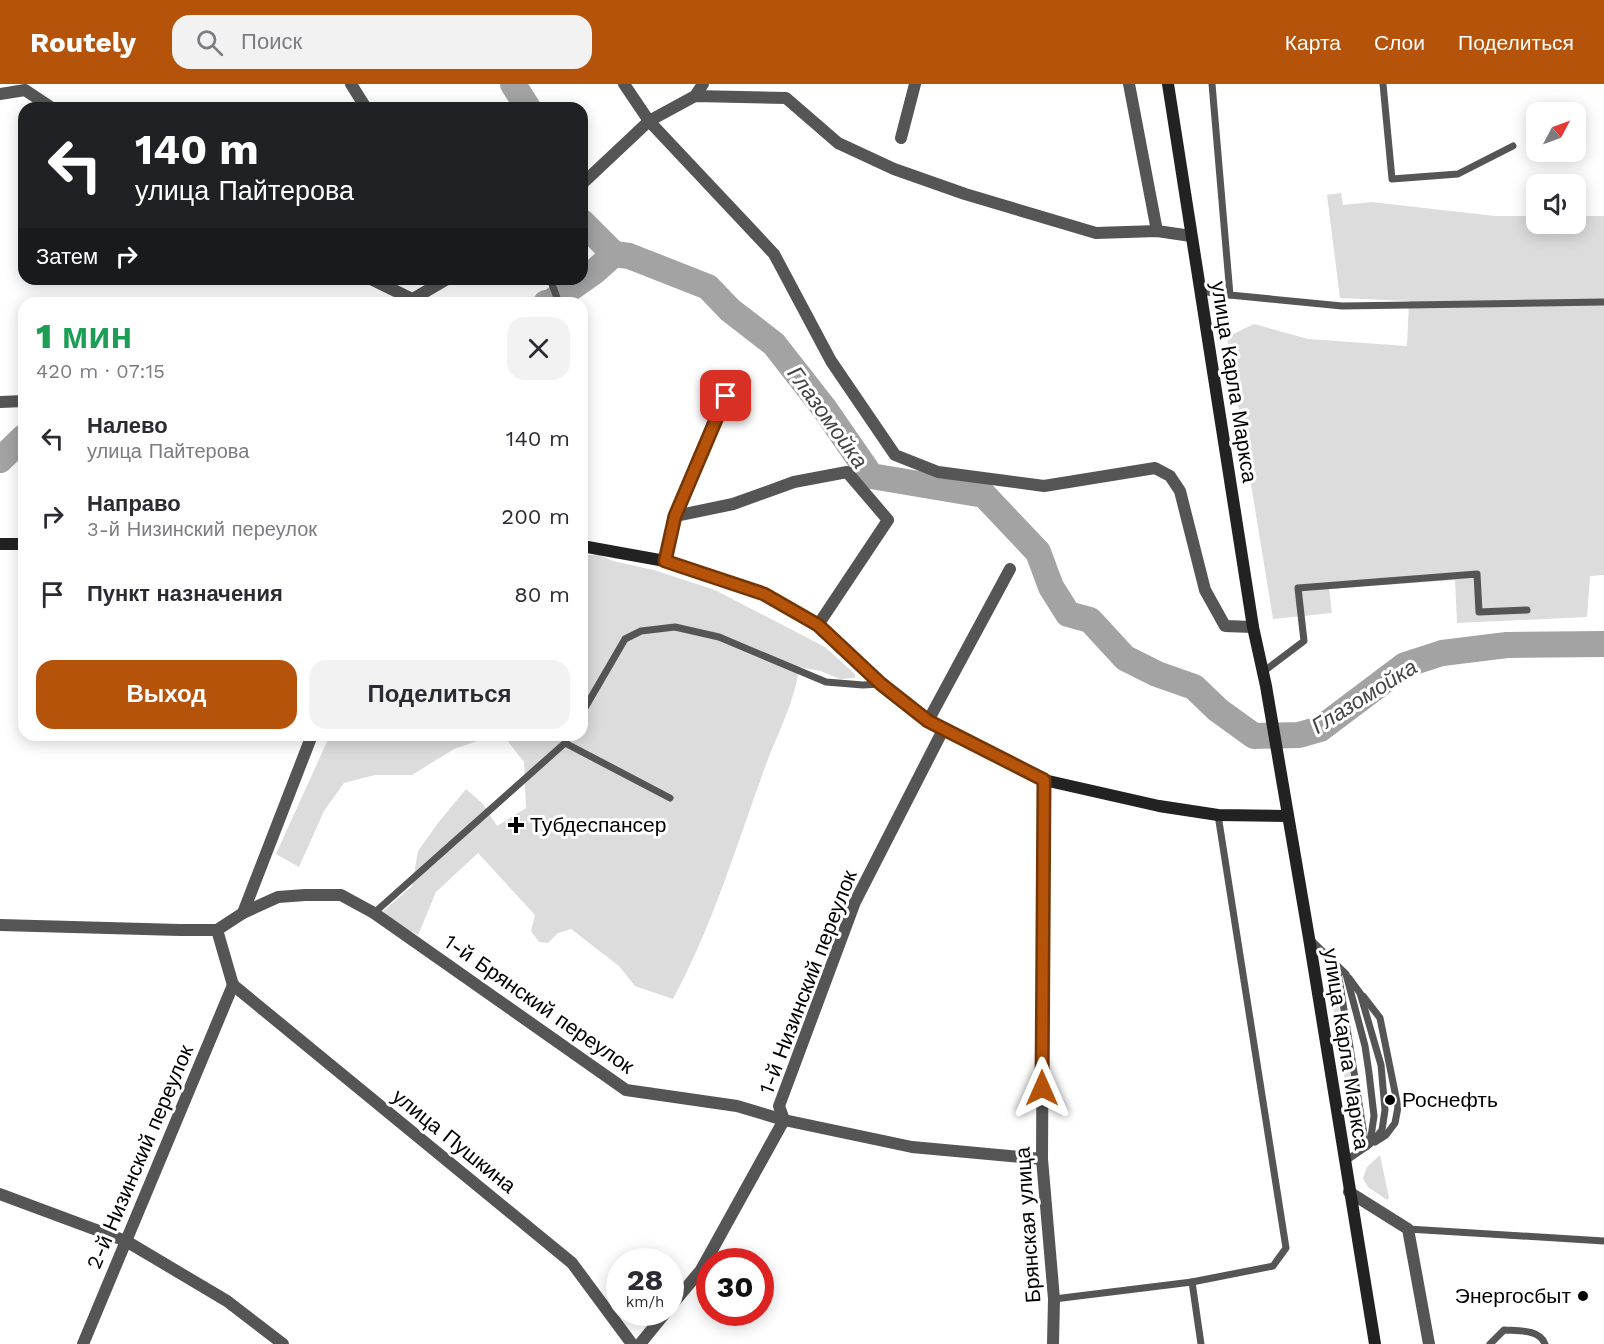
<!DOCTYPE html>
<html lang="ru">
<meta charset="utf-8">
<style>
:root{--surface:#fff;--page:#f2f2f3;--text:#2b2b33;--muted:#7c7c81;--accent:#b45309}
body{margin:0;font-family:"Work Sans",sans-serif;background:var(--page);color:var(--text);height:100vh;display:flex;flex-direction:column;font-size:22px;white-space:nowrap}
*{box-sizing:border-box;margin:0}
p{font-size:20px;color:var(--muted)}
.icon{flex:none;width:33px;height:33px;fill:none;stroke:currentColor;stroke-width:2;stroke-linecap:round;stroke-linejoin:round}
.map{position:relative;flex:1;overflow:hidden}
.panel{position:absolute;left:18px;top:213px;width:570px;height:444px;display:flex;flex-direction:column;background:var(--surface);border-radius:18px;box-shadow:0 3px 15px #0003}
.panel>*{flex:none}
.guide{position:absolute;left:18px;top:18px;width:570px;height:183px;border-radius:18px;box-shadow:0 3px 15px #0003;background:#202124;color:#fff;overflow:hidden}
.needle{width:39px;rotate:49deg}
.fabs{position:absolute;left:1526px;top:18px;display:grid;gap:12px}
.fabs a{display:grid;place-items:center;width:60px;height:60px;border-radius:12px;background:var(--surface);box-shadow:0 3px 15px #0003;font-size:30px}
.speed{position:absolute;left:606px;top:1164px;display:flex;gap:12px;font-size:30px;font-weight:700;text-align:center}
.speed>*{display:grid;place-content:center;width:78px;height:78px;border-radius:50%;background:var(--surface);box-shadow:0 3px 15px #0003;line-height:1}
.speed small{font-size:15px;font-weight:400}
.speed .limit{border:9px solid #d22;background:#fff;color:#111}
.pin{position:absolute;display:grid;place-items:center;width:51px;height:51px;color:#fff;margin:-26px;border-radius:12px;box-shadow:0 3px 9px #0006}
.me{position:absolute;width:66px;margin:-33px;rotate:0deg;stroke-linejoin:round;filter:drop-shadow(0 0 4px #0008)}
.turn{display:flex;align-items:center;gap:21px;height:126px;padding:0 18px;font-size:27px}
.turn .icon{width:78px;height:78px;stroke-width:2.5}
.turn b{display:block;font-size:42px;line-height:51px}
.then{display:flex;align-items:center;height:57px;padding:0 18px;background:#0003;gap:12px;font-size:22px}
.round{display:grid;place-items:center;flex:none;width:63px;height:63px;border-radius:18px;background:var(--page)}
.headline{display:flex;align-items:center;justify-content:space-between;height:102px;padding:0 18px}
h1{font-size:36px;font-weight:800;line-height:45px;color:#1e9e55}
.cta{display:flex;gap:12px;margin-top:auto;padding:12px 18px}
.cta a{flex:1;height:69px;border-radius:18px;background:var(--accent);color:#fff;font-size:24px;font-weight:800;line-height:69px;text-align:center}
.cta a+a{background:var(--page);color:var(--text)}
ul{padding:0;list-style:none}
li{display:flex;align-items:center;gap:18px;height:78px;padding:0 18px}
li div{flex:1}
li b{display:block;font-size:22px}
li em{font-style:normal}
header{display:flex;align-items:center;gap:36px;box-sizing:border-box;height:84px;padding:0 30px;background:var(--accent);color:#fff}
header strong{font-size:28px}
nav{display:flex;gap:33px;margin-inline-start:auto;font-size:21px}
.search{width:420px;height:54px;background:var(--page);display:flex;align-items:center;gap:15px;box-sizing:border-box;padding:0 21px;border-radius:18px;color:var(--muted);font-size:22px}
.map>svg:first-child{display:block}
</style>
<header>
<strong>Routely</strong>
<div class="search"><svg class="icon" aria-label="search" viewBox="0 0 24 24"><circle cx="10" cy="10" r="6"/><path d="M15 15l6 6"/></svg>Поиск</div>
<nav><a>Карта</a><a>Слои</a><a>Поделиться</a></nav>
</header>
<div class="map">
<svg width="1604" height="1260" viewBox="0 0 1604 1260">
<rect width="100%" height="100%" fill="#fff"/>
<g fill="#dcdcdc">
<path d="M1341,109L1343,121L1371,118L1495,132H1536V140H1575V132H1604V491L1590,492L1587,533L1457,539L1455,496L1329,505L1332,529L1273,535L1227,253L1254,240L1308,255L1407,262L1409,217L1340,214L1327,111Z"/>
<path d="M582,471H599L613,477L654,486L715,506L825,563L855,590V594L840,595L821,587L799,583C795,619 776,652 764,686C736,763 712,843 673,915L635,902L619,882L571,845L558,849L548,859L539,858L531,847L535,831L478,769L436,808L418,851L380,830L412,802L418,767L438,739L466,705L483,720L497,742L526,724L524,678L503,651H582Z"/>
<path d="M330,651H495L454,665L412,691H375L344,699L324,727L299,783L276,770Z"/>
<path d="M1331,901H1334L1336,904L1357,1033L1356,1037L1354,1038L1351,1035L1330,903Z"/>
<path d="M1380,1071L1389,1114L1387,1116L1368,1103L1363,1094L1367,1083Z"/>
</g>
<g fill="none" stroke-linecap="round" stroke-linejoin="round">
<g stroke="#a3a3a3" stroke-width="26">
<path d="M513,0L528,24"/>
<path d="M582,138L614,170"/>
<path d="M546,219L551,218L595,187L614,170L629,172L708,203L730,226L774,260L824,324L871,392L984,411L1038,468L1051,503L1068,530L1090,536L1125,574L1157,590L1194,603L1218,626L1254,652L1299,651L1320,645L1405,581L1442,569L1507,561L1604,560"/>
<path d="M0,376L24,353"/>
</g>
<g stroke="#555" stroke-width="7">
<path d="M1212,0L1230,211L1342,222L1604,218"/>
<path d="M1383,0L1392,95L1458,90L1513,62"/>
<path d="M550,195L559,219"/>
<path d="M1200,207L1230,211"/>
<path d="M1263,588L1304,557L1298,504L1477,490L1479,528L1527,526"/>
<path d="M582,629L625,555L641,547L675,543L719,553L826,598L863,601L881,600"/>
<path d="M569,651L565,659L670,714"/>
<path d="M374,829L565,659"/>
<path d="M1310,855L1346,890L1365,962L1369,989L1374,1032L1370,1060L1344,1078"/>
<path d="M1337,882L1366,1063"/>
<path d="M1349,894L1360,909L1381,981L1385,1026L1382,1046L1372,1058"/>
<path d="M1363,912L1380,934L1398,1023L1395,1039L1386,1051L1375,1058"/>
<path d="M1408,1145L1604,1157"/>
<path d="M1192,1198L1201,1260"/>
<path d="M1054,1215L1192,1198L1273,1182L1286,1164L1218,731"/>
<path d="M1490,1260L1504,1246C1518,1247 1540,1245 1545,1260"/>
</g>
<g stroke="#555" stroke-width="12">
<path d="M351,0L366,24"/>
<path d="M624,0L649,37L774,170L831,277L895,371L938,388L1044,402L1155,384L1170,392L1180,407L1205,506L1225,542L1253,543"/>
<path d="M1129,0L1157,147"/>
<path d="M0,10L25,6L52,24"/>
<path d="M695,12L703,0"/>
<path d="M901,54L915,0"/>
<path d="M582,100L649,37L695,12L786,14L838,59L894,85L965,110L1096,149L1157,147L1191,152"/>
<path d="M371,195L412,215"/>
<path d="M406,219L447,195"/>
<path d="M0,318L24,317"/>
<path d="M675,432L733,420L794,398L847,388L888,436L818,541"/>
<path d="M665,477L675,432L735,292"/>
<path d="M928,637L1010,485"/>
<path d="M1044,696L1042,1075L1054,1215L1053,1260"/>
<path d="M243,829L278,813L305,811H341L374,829L626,1006L737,1022L784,1036L912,1063L1042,1075"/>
<path d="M0,841L180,846H217"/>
<path d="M233,901L572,1179L632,1260"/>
<path d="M233,901L217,846L243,829L312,651"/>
<path d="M1349,1108L1408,1145L1429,1260"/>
<path d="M0,1110L126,1157L227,1217L283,1260"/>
<path d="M670,1223L701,1186L784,1036L779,1022L855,818L944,644"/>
<path d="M83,1260L233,901"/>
<path d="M640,1260L666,1228"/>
</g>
<g stroke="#222" stroke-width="12">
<path d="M1168,0L1253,543L1266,602L1309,854L1375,1260"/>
<path d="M0,460H24"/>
<path d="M582,462L665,477L764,510L818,541L881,600L928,637L1044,696L1159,722L1218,731L1287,732"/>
</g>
</g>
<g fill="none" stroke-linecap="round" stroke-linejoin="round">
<g stroke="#753606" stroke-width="15">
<path id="route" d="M726,312L675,432L665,477L764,510L818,541L881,600L928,637L1044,696L1042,1004"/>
</g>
<use href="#route" stroke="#b45309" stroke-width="10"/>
</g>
<g fill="#000" stroke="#fff" stroke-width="2">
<path d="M513 732h6v6h6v6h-6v6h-6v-6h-6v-6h6z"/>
<circle cx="1390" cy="1016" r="6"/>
<circle cx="1583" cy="1212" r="6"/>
</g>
<g text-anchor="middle" stroke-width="6" stroke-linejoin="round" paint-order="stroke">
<g font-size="21" fill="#000" stroke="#fff">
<text transform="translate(1234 298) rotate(81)" y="7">улица Карла Маркса</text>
<text transform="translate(808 898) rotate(-69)" y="7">1-й Низинский переулок</text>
<text transform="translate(539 920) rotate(35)" y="7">1-й Брянский переулок</text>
<text transform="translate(1346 965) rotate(81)" y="7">улица Карла Маркса</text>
<text transform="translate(454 1057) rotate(39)" y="7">улица Пушкина</text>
<text transform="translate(140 1073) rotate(-67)" y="7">2-й Низинский переулок</text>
<text transform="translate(1028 1141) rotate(-94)" y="7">Брянская улица</text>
</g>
<g font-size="21" fill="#000" stroke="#fff" text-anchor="start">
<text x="530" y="748">Тубдеспансер</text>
<text x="1402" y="1023">Роснефть</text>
<text x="1571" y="1219" text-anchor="end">Энергосбыт</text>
</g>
<g font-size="22" font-style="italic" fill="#444" stroke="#fff">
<text transform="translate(828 333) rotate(54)" y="8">Глазомойка</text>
<text transform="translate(1364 612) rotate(-32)" y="8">Глазомойка</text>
</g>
</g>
</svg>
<div class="fabs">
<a><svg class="needle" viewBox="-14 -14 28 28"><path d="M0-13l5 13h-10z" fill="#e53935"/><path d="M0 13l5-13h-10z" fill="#7c7c81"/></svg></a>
<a><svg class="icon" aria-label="sound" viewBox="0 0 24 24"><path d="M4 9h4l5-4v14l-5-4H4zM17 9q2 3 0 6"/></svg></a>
</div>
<div class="speed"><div>28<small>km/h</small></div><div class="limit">30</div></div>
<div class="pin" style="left:726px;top:312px;background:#d93025"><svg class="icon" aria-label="arrive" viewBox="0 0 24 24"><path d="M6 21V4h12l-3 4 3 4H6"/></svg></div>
<svg class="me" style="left:1042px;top:1004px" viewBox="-20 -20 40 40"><path d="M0-17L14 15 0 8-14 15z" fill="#b45309" stroke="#fff" stroke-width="4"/></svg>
<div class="guide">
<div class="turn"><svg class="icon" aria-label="left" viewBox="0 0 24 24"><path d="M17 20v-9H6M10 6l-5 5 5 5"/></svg><div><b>140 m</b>улица Пайтерова</div></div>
<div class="then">Затем<svg class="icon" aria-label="right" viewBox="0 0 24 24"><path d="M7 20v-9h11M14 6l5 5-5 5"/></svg></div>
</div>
<section class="panel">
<div class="headline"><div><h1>1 мин</h1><p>420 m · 07:15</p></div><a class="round"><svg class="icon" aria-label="close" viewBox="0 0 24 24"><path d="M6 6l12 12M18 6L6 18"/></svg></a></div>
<ul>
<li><svg class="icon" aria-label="left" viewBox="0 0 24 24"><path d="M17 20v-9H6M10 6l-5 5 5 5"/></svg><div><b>Налево</b><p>улица Пайтерова</p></div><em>140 m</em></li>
<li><svg class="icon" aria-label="right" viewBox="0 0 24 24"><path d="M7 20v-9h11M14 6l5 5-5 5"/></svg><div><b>Направо</b><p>3-й Низинский переулок</p></div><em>200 m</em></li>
<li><svg class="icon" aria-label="arrive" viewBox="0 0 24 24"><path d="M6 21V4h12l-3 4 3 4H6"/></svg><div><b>Пункт назначения</b></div><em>80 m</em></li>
</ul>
<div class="cta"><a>Выход</a><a>Поделиться</a></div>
</section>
</div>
